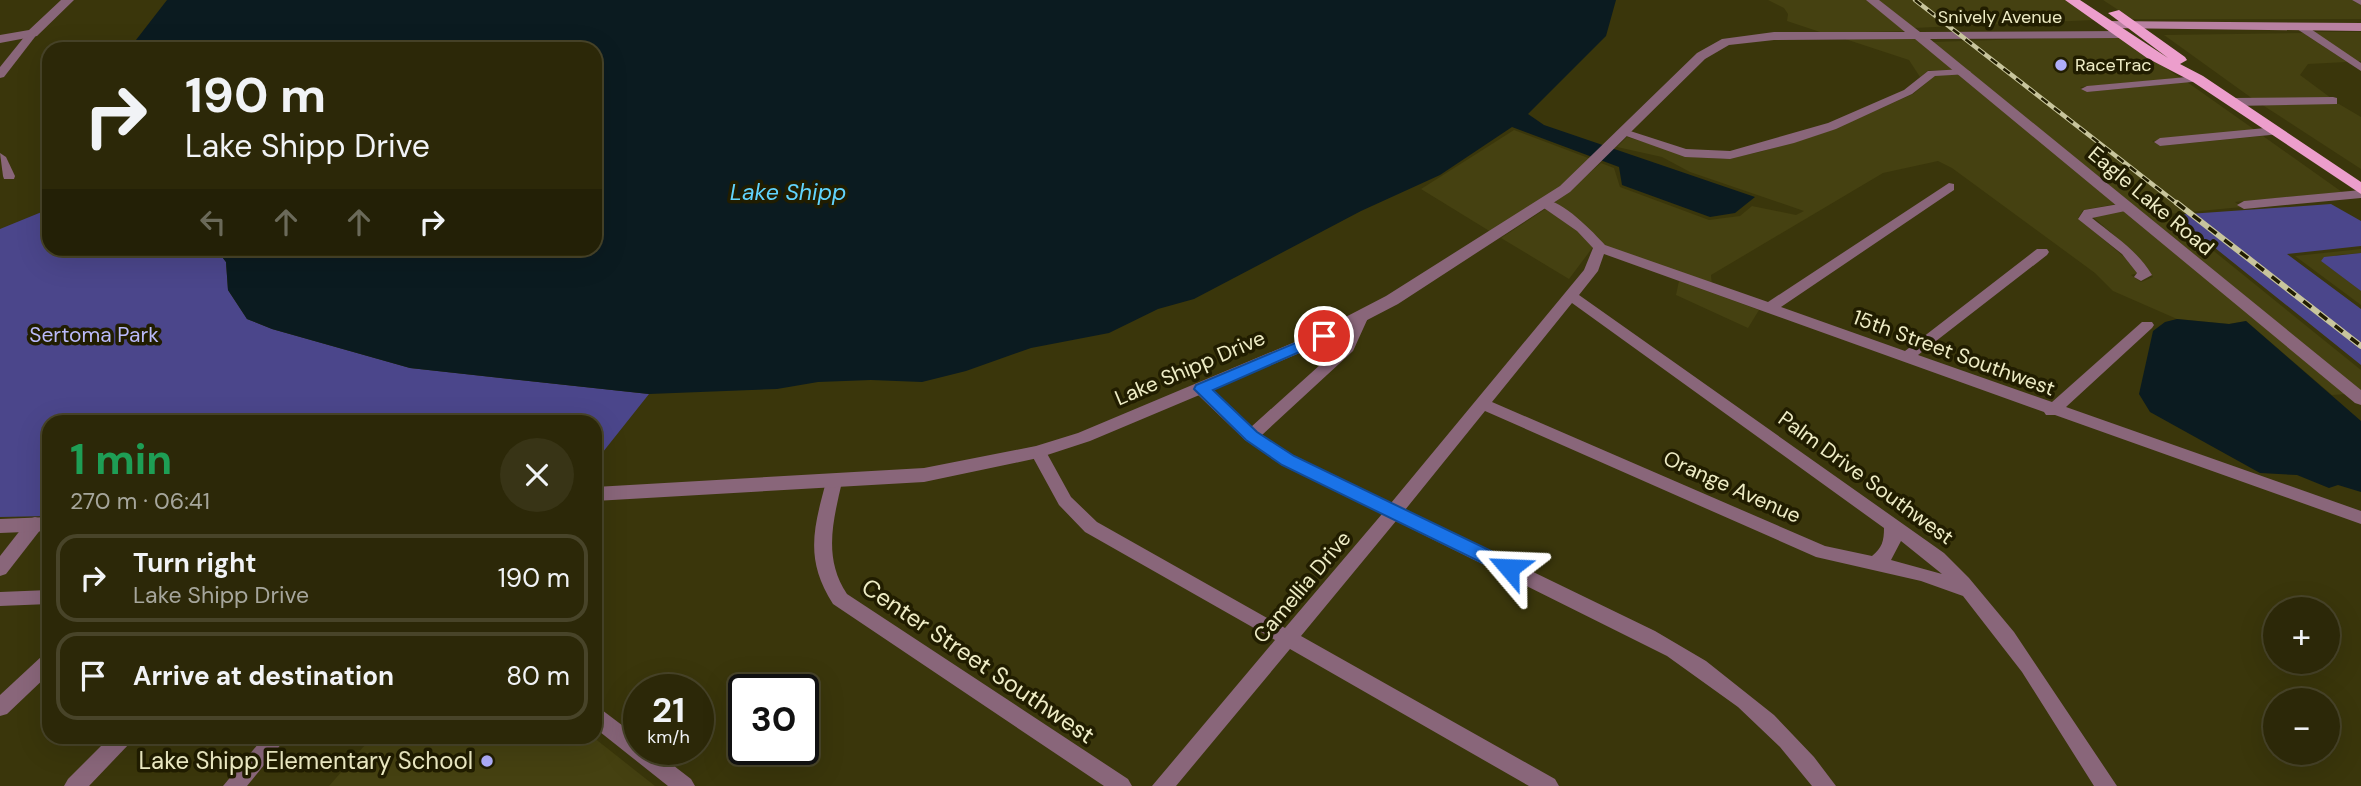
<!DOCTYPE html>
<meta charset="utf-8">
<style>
:root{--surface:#2c2808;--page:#383416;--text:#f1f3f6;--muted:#a6a69c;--line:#484429}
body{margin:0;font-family:"DM Sans",sans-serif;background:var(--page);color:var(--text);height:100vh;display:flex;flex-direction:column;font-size:26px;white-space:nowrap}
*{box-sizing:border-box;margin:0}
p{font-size:23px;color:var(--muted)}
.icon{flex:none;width:38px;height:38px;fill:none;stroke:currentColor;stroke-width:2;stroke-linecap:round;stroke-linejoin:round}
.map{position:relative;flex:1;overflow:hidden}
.drawer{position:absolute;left:42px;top:415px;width:560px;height:329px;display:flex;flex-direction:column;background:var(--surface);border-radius:21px;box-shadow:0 7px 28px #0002,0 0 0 2px var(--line)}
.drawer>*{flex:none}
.hud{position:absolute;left:42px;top:42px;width:560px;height:214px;border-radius:21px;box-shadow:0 7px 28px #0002,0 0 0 2px var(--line);background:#2c2808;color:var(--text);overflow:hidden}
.fabs{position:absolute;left:2263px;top:597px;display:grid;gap:14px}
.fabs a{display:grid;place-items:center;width:77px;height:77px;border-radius:50%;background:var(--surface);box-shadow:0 7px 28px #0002,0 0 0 2px var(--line);font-size:35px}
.speed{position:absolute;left:623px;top:674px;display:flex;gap:14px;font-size:35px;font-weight:700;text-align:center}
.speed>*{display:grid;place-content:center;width:91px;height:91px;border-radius:50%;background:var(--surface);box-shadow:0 7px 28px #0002,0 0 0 2px var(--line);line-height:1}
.speed small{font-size:18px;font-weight:400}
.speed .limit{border:4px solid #111;border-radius:10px;background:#fff;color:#111}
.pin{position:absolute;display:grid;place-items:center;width:60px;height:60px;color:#fff;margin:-30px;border:4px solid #fff;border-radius:50%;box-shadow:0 2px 7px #0007}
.me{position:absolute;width:77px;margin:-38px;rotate:296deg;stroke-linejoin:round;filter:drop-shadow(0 0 5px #0008)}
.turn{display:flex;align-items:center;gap:24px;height:147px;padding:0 28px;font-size:32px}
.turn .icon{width:91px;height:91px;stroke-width:2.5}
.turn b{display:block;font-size:49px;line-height:60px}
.lanes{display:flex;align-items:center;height:66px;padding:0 28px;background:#0003;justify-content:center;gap:35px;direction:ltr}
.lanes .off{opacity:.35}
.round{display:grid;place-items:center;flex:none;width:74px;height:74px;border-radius:37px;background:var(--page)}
.headline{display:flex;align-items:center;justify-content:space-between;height:119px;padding:0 28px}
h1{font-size:42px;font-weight:700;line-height:52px;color:#1e9e55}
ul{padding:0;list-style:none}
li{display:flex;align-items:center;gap:21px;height:88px;margin:0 14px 10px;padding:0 14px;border:4px solid var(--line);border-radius:21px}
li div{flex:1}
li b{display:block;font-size:26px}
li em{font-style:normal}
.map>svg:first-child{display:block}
</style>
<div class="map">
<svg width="2361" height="786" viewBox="0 0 2361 786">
<rect width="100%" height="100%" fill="#3a360b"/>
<g fill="#454111">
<path d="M1768,0H1867L1909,31L1823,33L1787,21L1788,14L1784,8Z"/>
<path d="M1877,0H2067L2095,20L1913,28Z"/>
<path d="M2103,0H2352L2361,5V19H2132Z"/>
<path d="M2313,32H2361V61H2356Z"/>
<path d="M2303,33L2347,62L2308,64L2300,75L2331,98L2253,99L2164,35Z"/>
<path d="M1915,36L1957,70H1929L1920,77L1909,60L1839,37Z"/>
<path d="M2120,36L2180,78L2080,87L2087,92L2187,82L2255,130L2152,141L2160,146L2263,136L2342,192L2235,202L2242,207L2168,214L2361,370V392L1932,42Z"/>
<path d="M1936,75H1963L2116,204L2083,210L2078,218L2129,261L2138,273L2131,275L2141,282L2153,277L2131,250L2093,217L2124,211L2347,394L2332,395L2246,321L2229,324L2177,319L2113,291L2095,273L1952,168L1938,161L1883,173L1711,275L1712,286L1604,246L1553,204L1601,163L1614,168L1620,187L1709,220L1740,216L1752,206L1796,215L1804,211L1690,172L1662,157L1617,147L1627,137L1694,157L1724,159L1760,152L1834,129L1913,94Z"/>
<path d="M2261,104H2339L2361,117V169Z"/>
<path d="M1514,130L1591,159L1560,187L1491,232L1421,189Z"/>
<path d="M1547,208L1571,224L1593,247L1569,279L1501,238Z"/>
<path d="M2361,249V253L2337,255L2321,261L2361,291V305L2295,256Z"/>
<path d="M1679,281L1759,310L1748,328L1676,295Z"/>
<path d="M372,737H593L655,786H329Z"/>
</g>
<g fill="#4b468b">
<path d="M2331,204L2361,221V246L2287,254L2361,309V365L2174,215Z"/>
<path d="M49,209V248L216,249L226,262L228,290L247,319L272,329L410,368L649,394L595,462V422H49V516L0,517V229Z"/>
<path d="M2361,253V291L2321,261L2324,257Z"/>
</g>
<g fill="#0b1b20">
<path d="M167,0H1616L1606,36L1528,114L1544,125L1755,197L1735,213L1710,217L1622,185L1619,167L1512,127L1440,175L1361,211L1194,299L1158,309L1109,333L1031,348L966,371L922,382L871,380L818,382L777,389L649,394L410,368L272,329L247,319L228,290L226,262L216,249L595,248V49H129Z"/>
<path d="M2177,319L2229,324L2246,321L2361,421V492L2338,485L2329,488L2297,475L2260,473L2150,412L2139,394L2153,331L2165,322Z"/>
</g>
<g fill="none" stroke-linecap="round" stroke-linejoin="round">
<g fill="#89667a" fill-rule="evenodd">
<path d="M2352,0H2361V5Z"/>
<path d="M2297,25H2305L2361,63V71L2297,29Z"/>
<path d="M29,31L38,33L4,77L0,78V67Z"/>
<path d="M1965,69L1971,72L1969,74L1935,76L1912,94L1836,129L1794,143L1730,159L1685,157L1618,133L1624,129L1686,149L1730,151L1828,123L1904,90L1928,71Z"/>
<path d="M2198,76L2204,79L2202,81L2087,92L2081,89L2087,86Z"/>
<path d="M2333,97L2337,98V104L2233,106L2227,102L2233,98Z"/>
<path d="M2276,127L2280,128V134L2160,146L2154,142L2160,138Z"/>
<path d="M0,153L6,157L15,176L14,179H4L3,176Z"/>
<path d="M1949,183L1954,184V190L1781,307L1905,351L2037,249H2047L2049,252L2047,255L1918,355L2052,402L2142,322H2152L2154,325L2152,328L2066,407L2361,511V524L2055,415H2046L2044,412L1604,254L1598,271L1579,295L1944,553L1969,578L2014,632L2117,786H2094L2022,672L1963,596L1921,581L1816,557L1485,411L1405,510L1655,631L1706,661L1774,715L1814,757L1836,786H1812L1780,747L1738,707L1667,656L1396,521L1301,636L1555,779L1559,786H1529L1290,649L1176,786H1152L1275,640L1085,532L1059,505L1030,452L1032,448H1044L1071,497L1097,522L1285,628L1382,514L1282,464L1245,440L1196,393L1194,389L1196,385H1208L1251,427L1341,346L1356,315H1366L1368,318L1353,351L1262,435L1294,456L1391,503L1584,270L1593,248L1577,231L1541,206V200C1560,197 1593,232 1605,245L1768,302ZM1572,303L1884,528C1884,541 1882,548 1872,556L1825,546L1492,402ZM1901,541L1942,574L1891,560Z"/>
<path d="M2361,190V198L2244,209L2237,205L2244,201Z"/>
<path d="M2125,203L2130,204V210L2092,218C2114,236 2137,250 2152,275L2141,281L2134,277L2137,273L2122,254L2078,219L2084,210Z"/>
<path d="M834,476L840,478L842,482C833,521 823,558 847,594L1128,779L1132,786H1104L833,604C805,560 813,530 826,482L828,478Z"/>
<path d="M35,517L41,519L44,524L41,529L6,574L0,576V556L29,519Z"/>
<path d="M49,590V604L0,606V592Z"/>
<path d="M49,654V674L7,714L0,716V695L42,656Z"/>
<path d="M595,707L602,710L639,738V749H652L691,779L695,786H668L595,728Z"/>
<path d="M110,737H133L130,743L89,786H64L68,779Z"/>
<path d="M264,737H287L247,786H223Z"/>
</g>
<g fill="#89667a" fill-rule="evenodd">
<path d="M61,0H74L37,36L0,43V35L29,30Z"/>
<path d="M1866,0H1879L1920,32L2125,31L2127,34L2121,38L1930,39L2361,390V405L2355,403L1915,39L1774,40L1729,45L1705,59L1570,192L1398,304L1321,344L1090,441L1038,458L924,482L595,501V487L924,468L1036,446L1078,433L1309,336L1386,296L1560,186L1697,53L1722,39L1774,32H1905Z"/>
<path d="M49,517V531L0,533V519Z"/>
</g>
<path fill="#b881a1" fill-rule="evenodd" d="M2103,21L2361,23V31L2107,28L2101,24Z"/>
<path fill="#ec9ecc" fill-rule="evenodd" d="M2065,0H2080L2168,58L2108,13L2119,10L2185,57L2187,60L2180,64L2203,76L2361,182V194L2193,82L2147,58Z"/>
<g stroke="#c8c59d" stroke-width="4.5">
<path id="rail-far1" d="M1915,0L2179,205"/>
</g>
<g stroke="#c8c59d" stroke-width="6">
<path id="rail" d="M2177,203L2361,346"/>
</g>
<use href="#rail-far1" stroke="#211d00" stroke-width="2.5" stroke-dasharray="8" stroke-linecap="butt"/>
<use href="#rail" stroke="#211d00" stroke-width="3.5" stroke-dasharray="10" stroke-linecap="butt"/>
</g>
<path fill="#1a73e8" stroke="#114b97" stroke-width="2" d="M1324,331L1331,336L1329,339L1213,390L1257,432L1294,456L1516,563L1518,568L1516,573H1503L1282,465L1246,440L1194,389L1196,385Z"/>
<g fill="#afaefa" stroke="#211d00" stroke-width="2.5">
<circle cx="2061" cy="65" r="7"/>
<circle cx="487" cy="761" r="7"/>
</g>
<g text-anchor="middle" stroke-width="7" stroke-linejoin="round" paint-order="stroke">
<g font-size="18" fill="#eeecc5" stroke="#211d00">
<text x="2000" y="23">Snively Avenue</text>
</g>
<g font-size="18" fill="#eeecc5" stroke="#211d00" text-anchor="start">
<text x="2075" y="71">RaceTrac</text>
</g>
<g font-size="21" fill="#eeecc5" stroke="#211d00">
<text transform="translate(2151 201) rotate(40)" y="7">Eagle Lake Road</text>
<text transform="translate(1954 353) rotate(20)" y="7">15th Street Southwest</text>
<text transform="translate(1190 368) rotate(-23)" y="7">Lake Shipp Drive</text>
<text transform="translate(1866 478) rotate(36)" y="7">Palm Drive Southwest</text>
<text transform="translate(1732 487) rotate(24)" y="7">Orange Avenue</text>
<text transform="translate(1302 587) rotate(-50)" y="7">Camellia Drive</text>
</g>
<g font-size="21" fill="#babaf9" stroke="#211d00">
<text x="94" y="342">Sertoma Park</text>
</g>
<g font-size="23" font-style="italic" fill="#61d4fd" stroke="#211d00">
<text x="788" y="200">Lake Shipp</text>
</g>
<g font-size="24" fill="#eeecc5" stroke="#211d00">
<text transform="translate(978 661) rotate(34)" y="8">Center Street Southwest</text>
</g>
<g font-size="24" fill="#eeecc5" stroke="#211d00" text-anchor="end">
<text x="473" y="769">Lake Shipp Elementary School</text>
</g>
</g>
</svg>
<div class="fabs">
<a>+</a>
<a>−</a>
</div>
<div class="speed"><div>21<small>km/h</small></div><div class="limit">30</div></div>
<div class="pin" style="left:1324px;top:336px;background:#d93025"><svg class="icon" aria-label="arrive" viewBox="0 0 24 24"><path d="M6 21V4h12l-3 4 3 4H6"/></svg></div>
<svg class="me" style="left:1509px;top:568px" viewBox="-20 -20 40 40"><path d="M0-17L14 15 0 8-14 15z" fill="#1a73e8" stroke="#fff" stroke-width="4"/></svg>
<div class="hud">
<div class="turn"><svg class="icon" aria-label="right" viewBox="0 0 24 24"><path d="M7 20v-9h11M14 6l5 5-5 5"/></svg><div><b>190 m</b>Lake Shipp Drive</div></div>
<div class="lanes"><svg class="icon off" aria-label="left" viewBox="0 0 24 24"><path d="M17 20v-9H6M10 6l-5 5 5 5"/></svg><svg class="icon off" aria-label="ahead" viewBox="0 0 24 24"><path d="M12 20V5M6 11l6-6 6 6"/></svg><svg class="icon off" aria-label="ahead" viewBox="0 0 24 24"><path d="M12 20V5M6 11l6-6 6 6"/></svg><svg class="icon" aria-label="right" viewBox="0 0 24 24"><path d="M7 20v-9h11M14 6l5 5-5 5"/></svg></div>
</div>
<section class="drawer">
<div class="headline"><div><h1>1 min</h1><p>270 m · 06:41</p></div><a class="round"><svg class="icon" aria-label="close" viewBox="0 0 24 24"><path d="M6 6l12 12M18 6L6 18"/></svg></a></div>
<ul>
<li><svg class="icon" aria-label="right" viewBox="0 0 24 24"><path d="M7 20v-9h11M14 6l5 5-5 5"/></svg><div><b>Turn right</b><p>Lake Shipp Drive</p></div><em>190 m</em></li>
<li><svg class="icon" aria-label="arrive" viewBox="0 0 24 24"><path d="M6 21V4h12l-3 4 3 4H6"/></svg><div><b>Arrive at destination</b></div><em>80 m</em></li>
</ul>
</section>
</div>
